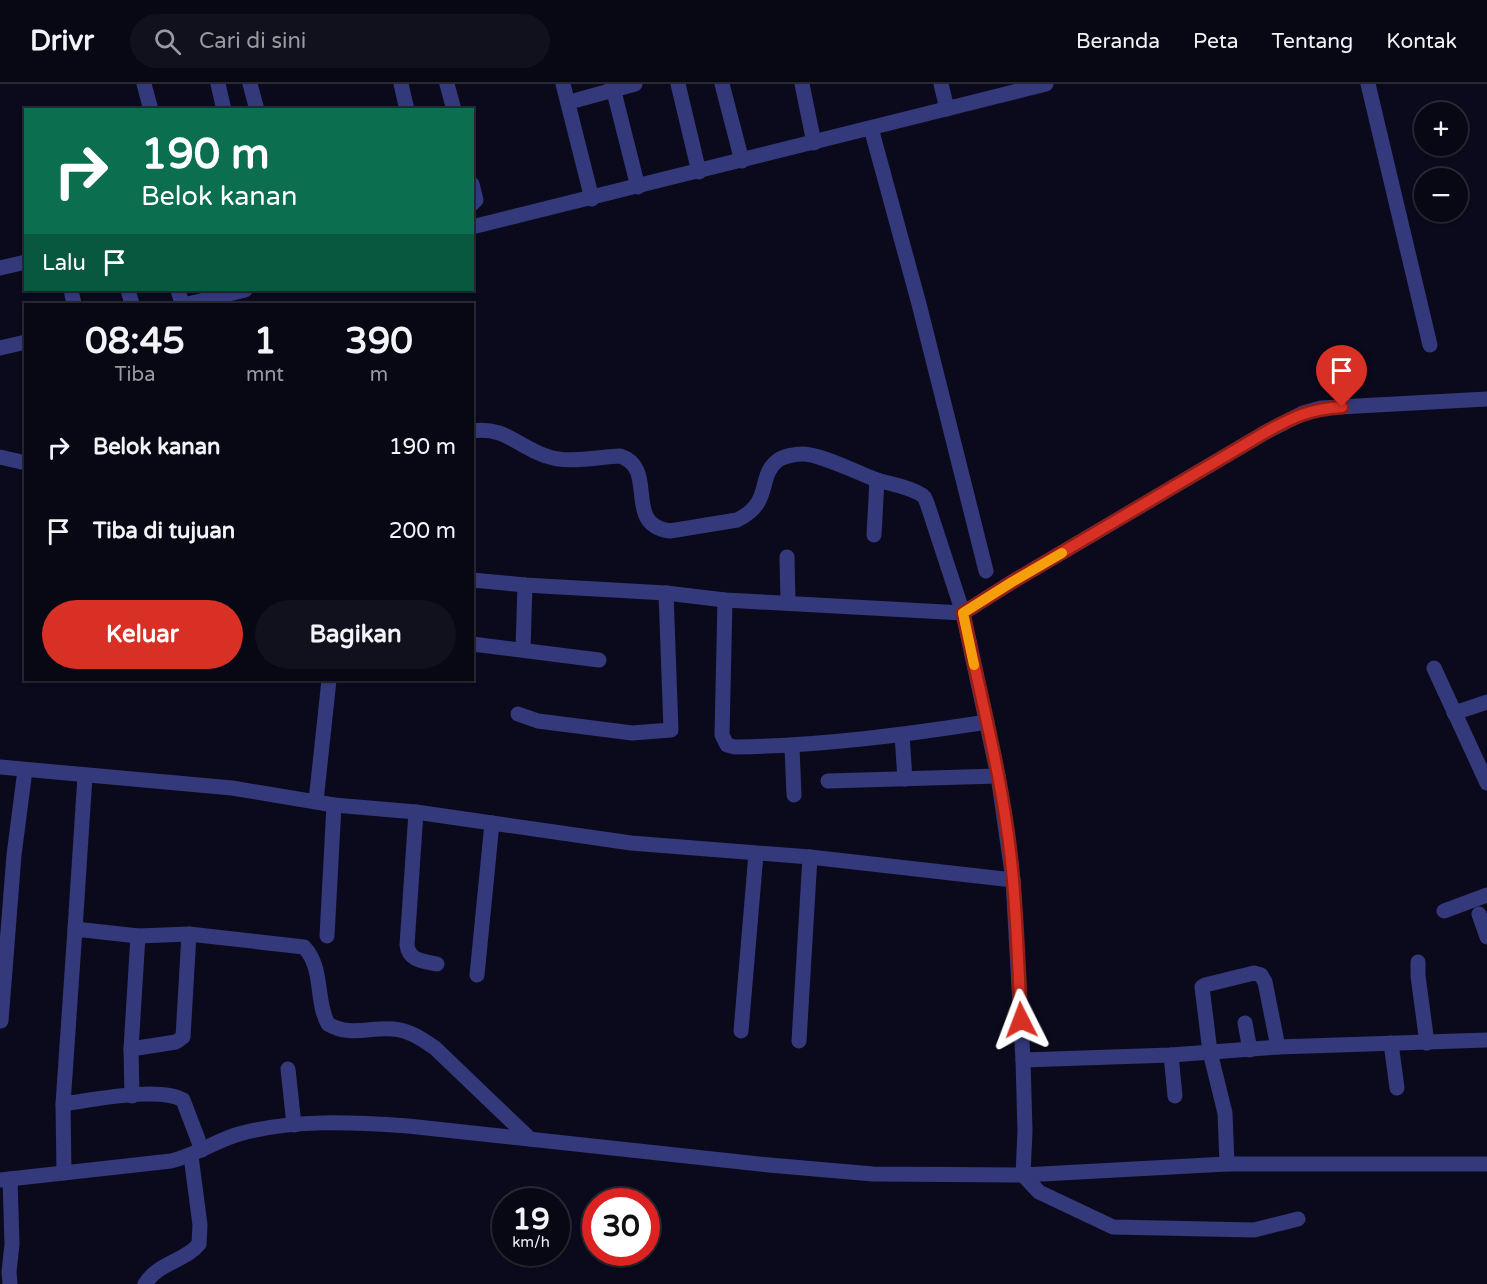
<!DOCTYPE html>
<html lang="id">
<meta charset="utf-8">
<style>
:root{--surface:#080815;--page:#11111e;--text:#f1f3f6;--muted:#989aa0;--line:#292934;--accent:#d93025}
body{margin:0;font-family:"Varela Round",sans-serif;background:var(--page);color:var(--text);height:100vh;display:flex;flex-direction:column;font-size:22px;white-space:nowrap}
*{box-sizing:border-box;margin:0}
p{font-size:20px;color:var(--muted)}
.icon{flex:none;width:33px;height:33px;fill:none;stroke:currentColor;stroke-width:2;stroke-linecap:round;stroke-linejoin:round}
.map{position:relative;flex:1;overflow:hidden}
.drawer{position:absolute;left:24px;top:219px;width:450px;height:378px;display:flex;flex-direction:column;background:var(--surface);border-radius:0px;box-shadow:0 2px 4px #0004,0 0 0 2px var(--line)}
.drawer>*{flex:none}
.top-card{position:absolute;left:24px;top:24px;width:450px;height:183px;border-radius:0px;box-shadow:0 2px 4px #0004,0 0 0 2px var(--line);background:#0b6e4f;color:#fff;overflow:hidden}
.controls{position:absolute;left:1414px;top:18px;display:grid;gap:12px}
.controls a{display:grid;place-items:center;width:54px;height:54px;border-radius:50%;background:var(--surface);box-shadow:0 2px 4px #0004,0 0 0 2px var(--line);font-size:30px}
.speed{position:absolute;left:492px;top:1104px;display:flex;gap:12px;font-size:30px;font-weight:700;text-align:center}
.speed>*{display:grid;place-content:center;width:78px;height:78px;border-radius:50%;background:var(--surface);box-shadow:0 2px 4px #0004,0 0 0 2px var(--line);line-height:1}
.speed small{font-size:15px;font-weight:400}
.speed .limit{border:9px solid #d22;background:#fff;color:#111}
.pin{position:absolute;display:grid;place-items:center;width:51px;height:51px;color:#fff;margin:-62px -26px;border-radius:50% 50% 50% 0;rotate:-45deg;box-shadow:0 0 6px #0007}
.pin .icon{rotate:45deg}
.me{position:absolute;width:66px;margin:-33px;rotate:357deg;stroke-linejoin:round;filter:drop-shadow(0 0 4px #0008)}
.turn{display:flex;align-items:center;gap:21px;height:126px;padding:0 18px;font-size:27px}
.turn .icon{width:78px;height:78px;stroke-width:2.5}
.turn b{display:block;font-size:42px;line-height:51px}
.then{display:flex;align-items:center;height:57px;padding:0 18px;background:#0003;gap:12px;font-size:22px}
.eta{display:flex;justify-content:space-evenly;align-items:center;height:102px;text-align:center}
.eta b{font-size:36px;font-weight:700;line-height:42px}
.primary-button{display:flex;gap:12px;margin-top:auto;padding:12px 18px}
.primary-button a{flex:1;height:69px;border-radius:36px;background:var(--accent);color:#fff;font-size:24px;font-weight:700;line-height:69px;text-align:center}
.primary-button a+a{background:var(--page);color:var(--text)}
ul{padding:0;list-style:none}
li{display:flex;align-items:center;gap:18px;height:84px;padding:0 18px}
li div{flex:1}
li b{display:block;font-size:22px}
li em{font-style:normal}
header{display:flex;align-items:center;gap:36px;box-sizing:border-box;height:84px;padding:0 30px;background:var(--surface);border-bottom:2px solid var(--line)}
header strong{font-size:28px}
nav{display:flex;gap:33px;margin-inline-start:auto;font-size:21px}
.search{width:420px;height:54px;background:var(--page);display:flex;align-items:center;gap:15px;box-sizing:border-box;padding:0 21px;border-radius:33px;color:var(--muted);font-size:22px}
.map>svg:first-child{display:block}
</style>
<header>
<strong>Drivr</strong>
<div class="search"><svg class="icon" aria-label="search" viewBox="0 0 24 24"><circle cx="10" cy="10" r="6"/><path d="M15 15l6 6"/></svg>Cari di sini</div>
<nav><a>Beranda</a><a>Peta</a><a>Tentang</a><a>Kontak</a></nav>
</header>
<div class="map">
<svg width="1487" height="1200" viewBox="0 0 1487 1200">
<rect width="100%" height="100%" fill="#0b0a1c"/>
<g fill="none" stroke-linecap="round" stroke-linejoin="round">
<g stroke="#34397c" stroke-width="15">
<path d="M144,0L151,26"/>
<path d="M218,0L224,26"/>
<path d="M250,0L257,26"/>
<path d="M401,0L407,26"/>
<path d="M447,0L454,26"/>
<path d="M563,0L592,115"/>
<path d="M612,0L638,103"/>
<path d="M678,0L699,88"/>
<path d="M722,0L742,77"/>
<path d="M802,0L814,59"/>
<path d="M941,0L947,25"/>
<path d="M1368,0L1430,261"/>
<path d="M577,16L635,0"/>
<path d="M871,44L919,220L986,487"/>
<path d="M472,100L476,116L472,120"/>
<path d="M472,143L1046,0"/>
<path d="M0,184L26,178"/>
<path d="M71,206L74,220"/>
<path d="M128,206L132,220"/>
<path d="M178,206L182,220"/>
<path d="M188,220L245,206"/>
<path d="M0,264L26,258"/>
<path d="M472,347C505,342 518,363 546,372C568,380 597,373 620,372C659,384 622,441 670,447L737,436C773,419 757,393 777,377C783,372 796,370 803,370C820,370 856,388 874,395C889,400 908,402 922,411C926,414 925,415 927,419L963,529L998,692L1013,796L1023,976"/>
<path d="M0,373L26,379"/>
<path d="M874,451L877,396"/>
<path d="M787,473L788,519"/>
<path d="M472,496L525,501L666,509L725,516L963,529L1012,498L1266,348L1303,329L1321,324L1487,315"/>
<path d="M725,516L722,651L727,661L735,663C820,662 903,651 987,638"/>
<path d="M472,560L599,576"/>
<path d="M523,565L525,501"/>
<path d="M1434,584L1487,699"/>
<path d="M1454,629L1487,618"/>
<path d="M518,630L538,637L632,649L671,646L666,509"/>
<path d="M902,651L905,695"/>
<path d="M792,663L794,711"/>
<path d="M0,683L232,704L334,721L416,728L631,759L810,773"/>
<path d="M828,697L998,692"/>
<path d="M316,717L329,596"/>
<path d="M416,728L407,861C409,877 423,877 437,880"/>
<path d="M1444,827L1487,811"/>
<path d="M1479,830L1487,853"/>
<path d="M75,845L85,692"/>
<path d="M327,852L334,721"/>
<path d="M1418,878V892L1427,959"/>
<path d="M477,891L492,739"/>
<path d="M1,937L14,771L25,686"/>
<path d="M1245,939L1250,966"/>
<path d="M741,947L756,770"/>
<path d="M799,957L810,773L1013,796"/>
<path d="M1391,959L1397,1004"/>
<path d="M131,965L176,958L183,953L189,850"/>
<path d="M1171,971L1175,1012"/>
<path d="M288,985L294,1041"/>
<path d="M132,1012L131,965L138,852"/>
<path d="M63,1020C92,1016 160,1002 183,1016L202,1066"/>
<path d="M1227,1080L1225,1029L1210,968L1202,903L1205,901L1254,889L1261,891L1265,898L1278,963"/>
<path d="M64,1089L63,1020L75,845L138,852L189,850L304,863C324,884 315,916 328,940C350,953 369,943 393,945C409,946 422,955 435,964L530,1055"/>
<path d="M1023,1091L1227,1080H1487"/>
<path d="M1023,1091L1039,1108L1113,1143L1254,1146L1298,1135"/>
<path d="M10,1095L12,1160L9,1188L10,1200"/>
<path d="M0,1096L171,1077C196,1071 215,1057 239,1050C294,1035 352,1038 408,1042L769,1081L873,1090L1023,1091L1025,1047L1023,976L1171,971L1278,963L1487,956"/>
<path d="M145,1200C159,1178 186,1177 199,1160L200,1141L191,1072"/>
</g>
</g>
<g fill="none" stroke-linecap="round" stroke-linejoin="round">
<g stroke="#8d1f18" stroke-width="15">
<path id="route" d="M1021,936C1018,883 1017,829 1011,776C1002,692 980,611 963,529L1012,498L1266,348C1293,333 1310,325 1342,323"/>
</g>
<use href="#route" stroke="#d93025" stroke-width="10"/>
<path stroke="#f59e0b" stroke-width="10" d="M974,581L963,529L1012,498L1062,469"/>
</g>
</svg>
<div class="controls">
<a>+</a>
<a>−</a>
</div>
<div class="speed"><div>19<small>km/h</small></div><div class="limit">30</div></div>
<div class="pin" style="left:1342px;top:323px;background:#d93025"><svg class="icon" aria-label="arrive" viewBox="0 0 24 24"><path d="M6 21V4h12l-3 4 3 4H6"/></svg></div>
<svg class="me" style="left:1021px;top:936px" viewBox="-20 -20 40 40"><path d="M0-17L14 15 0 8-14 15z" fill="#d93025" stroke="#fff" stroke-width="4"/></svg>
<div class="top-card">
<div class="turn"><svg class="icon" aria-label="right" viewBox="0 0 24 24"><path d="M7 20v-9h11M14 6l5 5-5 5"/></svg><div><b>190 m</b>Belok kanan</div></div>
<div class="then">Lalu<svg class="icon" aria-label="arrive" viewBox="0 0 24 24"><path d="M6 21V4h12l-3 4 3 4H6"/></svg></div>
</div>
<section class="drawer">
<div class="eta">
<div><b>08:45</b><p>Tiba</p></div>
<div><b>1</b><p>mnt</p></div>
<div><b>390</b><p>m</p></div>
</div>
<ul>
<li><svg class="icon" aria-label="right" viewBox="0 0 24 24"><path d="M7 20v-9h11M14 6l5 5-5 5"/></svg><div><b>Belok kanan</b></div><em>190 m</em></li>
<li><svg class="icon" aria-label="arrive" viewBox="0 0 24 24"><path d="M6 21V4h12l-3 4 3 4H6"/></svg><div><b>Tiba di tujuan</b></div><em>200 m</em></li>
</ul>
<div class="primary-button"><a>Keluar</a><a>Bagikan</a></div>
</section>
</div>
